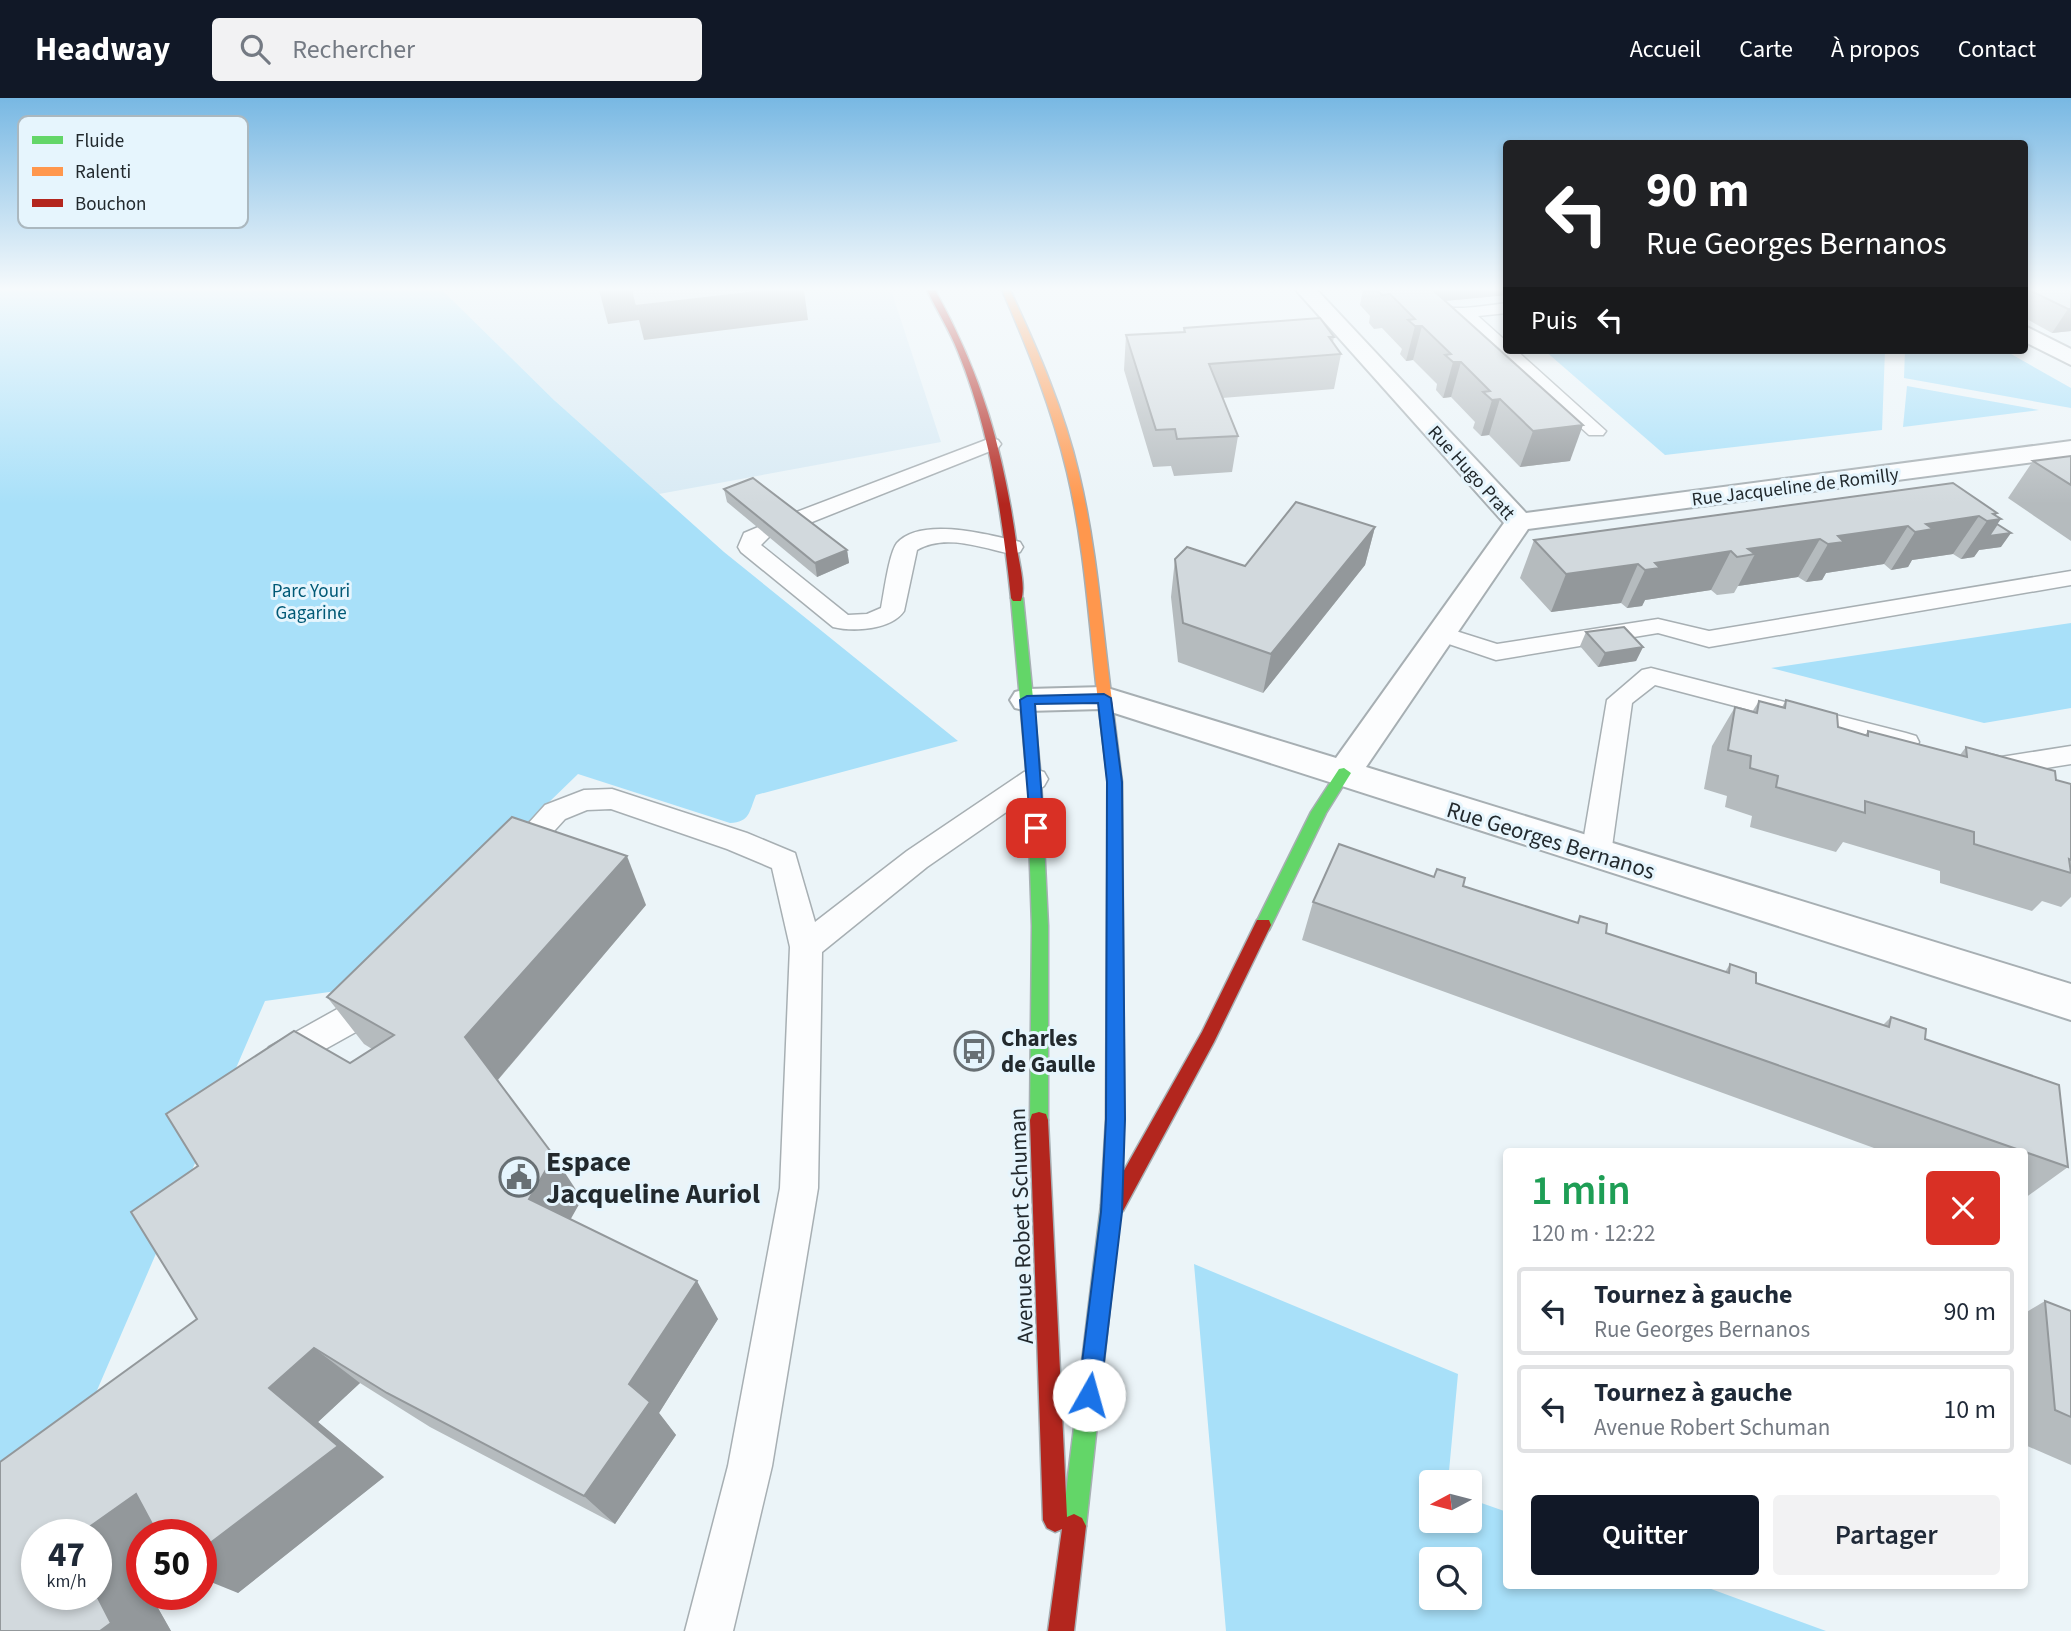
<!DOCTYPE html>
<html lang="fr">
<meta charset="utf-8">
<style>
:root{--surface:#fff;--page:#f2f2f3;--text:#1f2937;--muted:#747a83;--line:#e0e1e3;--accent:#111827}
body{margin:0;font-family:"Source Sans 3",sans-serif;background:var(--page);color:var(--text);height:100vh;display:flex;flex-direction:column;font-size:26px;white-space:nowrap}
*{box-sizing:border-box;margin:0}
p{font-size:23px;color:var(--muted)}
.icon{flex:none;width:38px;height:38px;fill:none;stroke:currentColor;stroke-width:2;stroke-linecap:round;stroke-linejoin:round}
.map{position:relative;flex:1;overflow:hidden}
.details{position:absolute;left:1503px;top:1050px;width:525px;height:441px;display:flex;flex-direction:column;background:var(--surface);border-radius:7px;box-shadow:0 4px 10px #0003}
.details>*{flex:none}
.guide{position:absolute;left:1503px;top:42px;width:525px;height:214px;border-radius:7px;box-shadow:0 4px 10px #0003;background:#202124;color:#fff;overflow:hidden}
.needle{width:46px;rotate:263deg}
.fabs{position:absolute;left:1419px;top:1372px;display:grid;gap:14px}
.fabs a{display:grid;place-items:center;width:63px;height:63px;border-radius:7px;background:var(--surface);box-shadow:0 4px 10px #0003;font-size:35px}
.speed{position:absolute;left:21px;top:1421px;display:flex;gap:14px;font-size:35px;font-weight:700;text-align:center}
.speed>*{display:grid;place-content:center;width:91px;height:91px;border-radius:50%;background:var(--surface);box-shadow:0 4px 10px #0003;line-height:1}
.speed small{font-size:18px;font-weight:400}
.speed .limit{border:10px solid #d22;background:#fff;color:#111}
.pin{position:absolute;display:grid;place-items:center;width:60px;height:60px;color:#fff;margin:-30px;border-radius:14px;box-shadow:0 4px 10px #0006}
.me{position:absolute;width:77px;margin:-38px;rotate:7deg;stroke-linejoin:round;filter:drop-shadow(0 0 5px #0008)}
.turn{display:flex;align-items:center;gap:24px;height:147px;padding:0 28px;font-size:32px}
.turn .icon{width:91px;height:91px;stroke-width:2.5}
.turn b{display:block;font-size:49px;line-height:60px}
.then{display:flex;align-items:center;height:66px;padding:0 28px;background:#0003;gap:14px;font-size:26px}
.round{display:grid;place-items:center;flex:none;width:74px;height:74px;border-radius:7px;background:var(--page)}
.summary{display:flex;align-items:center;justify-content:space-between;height:119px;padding:0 28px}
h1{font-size:42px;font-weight:600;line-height:52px;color:#1e9e55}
.button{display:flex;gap:14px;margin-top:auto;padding:14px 28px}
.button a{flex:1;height:80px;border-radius:7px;background:var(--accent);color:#fff;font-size:28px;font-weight:600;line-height:80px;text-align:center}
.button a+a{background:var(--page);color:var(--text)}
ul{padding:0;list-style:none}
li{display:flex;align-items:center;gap:21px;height:88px;margin:0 14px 10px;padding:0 14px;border:4px solid var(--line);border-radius:7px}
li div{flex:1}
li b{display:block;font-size:26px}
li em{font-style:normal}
header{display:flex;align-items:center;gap:42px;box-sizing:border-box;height:98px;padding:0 35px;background:var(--accent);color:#fff}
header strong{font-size:33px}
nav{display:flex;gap:38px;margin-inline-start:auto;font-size:24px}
.search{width:490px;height:63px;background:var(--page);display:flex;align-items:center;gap:18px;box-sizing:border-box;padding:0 24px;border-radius:7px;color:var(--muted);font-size:26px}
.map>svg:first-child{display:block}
</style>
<header>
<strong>Headway</strong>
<div class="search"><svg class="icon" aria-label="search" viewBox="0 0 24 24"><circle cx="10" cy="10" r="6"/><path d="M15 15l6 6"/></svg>Rechercher</div>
<nav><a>Accueil</a><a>Carte</a><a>À propos</a><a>Contact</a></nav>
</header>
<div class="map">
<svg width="2071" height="1533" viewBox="0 0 2071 1533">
<rect width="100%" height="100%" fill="#ebf4f8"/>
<path fill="#d8eaf4" d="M442,192H891L941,344L659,396L554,302Z"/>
<g fill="#a8e0f9" fill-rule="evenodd">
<path d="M0,192H442L554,302L724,454L958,643L756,697C749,714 750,724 730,725L578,676L358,890L265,903L76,1341L0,1412Z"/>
<path d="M1544,252H1885L1882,332L1665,357Z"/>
<path d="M1905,252H2004L2071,290V310L1904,280Z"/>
<path d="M1907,288L2039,312L1903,329Z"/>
<path d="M2071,525V610L1984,625L1771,570Z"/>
<path d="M1194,1166L1458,1276L1448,1384H1432V1423H1470V1401L1507,1414V1488H1703L1826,1533H1226ZM1432,1461H1470V1500H1432Z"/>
</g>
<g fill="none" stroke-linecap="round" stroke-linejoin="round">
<g stroke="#a7afb3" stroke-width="3">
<g id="lane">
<path d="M1384,192C1407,190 1414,203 1435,208C1458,213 1483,208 1507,205V215L1478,218L1507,244V252H1516L1606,333L1603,337H1589L1459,220C1433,219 1402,213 1384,192Z"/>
<path d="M991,340L998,342L1001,346L998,350L802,428H786L783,423L786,418Z"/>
<path d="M763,427L771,429L774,434L761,447L848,517L867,516L881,510C884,495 889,455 897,445C921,418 990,437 1020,444L1023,449L1020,454L1012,456C982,450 945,435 917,452L904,513C891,532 854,534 833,529L741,454L738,449L744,435Z"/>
<path d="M2071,473V487L1709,549L1658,535L1496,562L1431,540L1428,535L1431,530L1440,528L1497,546L1658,521L1709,533Z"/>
<path d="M1651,570L1906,635L1916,638L1919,644L1916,650L1906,653L1655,587L1632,605L1611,756L1606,764L1596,767L1586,764L1581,756L1607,602L1642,572Z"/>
<path d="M2071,648V666L2001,677L1975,671L1971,664L1975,657L1985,655L2001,659Z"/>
<path d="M1034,671L1044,674L1048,681L1044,688L927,769L822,854L818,1090L772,1368L733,1533H685L728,1368L780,1090L790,849L772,770L727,751L611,711L587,712L565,721L525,765L515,768L505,765L500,757L545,707L584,692L612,691L747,735L795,755L815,824L907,753L1024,674Z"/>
<path d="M379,886L391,889L395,899L381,920L293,969L281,974L269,969L264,959L269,949L357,900L367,889Z"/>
</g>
</g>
<g stroke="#a7afb3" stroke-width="4">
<g id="street">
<path d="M1296,192H1317L1526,415L2071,343V359L1528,431L1366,669L2071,886V922L1102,611L1027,613L1015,610L1010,602L1015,594L1027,591L1104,589L1336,660L1504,425Z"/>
<path d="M2025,228L2071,251V267L2025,244Z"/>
</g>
</g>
<g stroke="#a7afb3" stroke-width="3">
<g id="fast">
<path d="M1017,496L1023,500L1041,681L1048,828V1022L1046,1028L1039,1030L1032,1028L1030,1022L1032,828L1027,681L1011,500Z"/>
<path d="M1344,670L1351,675L1326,715L1269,832H1257L1255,827L1311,714L1339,671Z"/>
<path d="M1111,1098L1118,1100L1121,1107L1086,1428L1082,1436L1074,1440L1066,1436L1062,1428L1101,1107L1104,1100Z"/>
</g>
</g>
<g stroke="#a7afb3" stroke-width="3">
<path id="slow" d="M1002,192H1010C1038,252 1064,312 1079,376C1097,451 1102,528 1112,603L1105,607L1098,603C1089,527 1085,449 1067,374C1052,311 1028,251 1002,192Z"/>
</g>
<g stroke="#a7afb3" stroke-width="3">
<g id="jam">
<path d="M927,192H935C982,277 1004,354 1017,450C1019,465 1026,488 1021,503H1013L1011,500C1002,416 990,332 958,254C950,233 937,213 927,192Z"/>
<path d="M1105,599L1112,603L1122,684L1124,1021L1122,1076L1202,934L1257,822H1269L1271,827L1214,944L1123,1113L1111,1116L1104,1114L1101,1107L1106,1021L1108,684L1098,603Z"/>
<path d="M1039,1014L1046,1016L1048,1022L1067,1419L1074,1416L1082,1420L1086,1428L1074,1533H1048L1062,1431L1055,1434L1047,1430L1043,1422L1030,1022L1032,1016Z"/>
</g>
</g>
<use href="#lane" fill="#fcfdfe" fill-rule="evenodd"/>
<use href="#street" fill="#fcfdfe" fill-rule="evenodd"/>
<use href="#fast" fill="#63d668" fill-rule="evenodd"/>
<use href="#slow" fill="#ff974d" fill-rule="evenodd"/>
<use href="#jam" fill="#b3261e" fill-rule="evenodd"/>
</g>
<g fill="#b5bbbe">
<path d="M1363,192H1507V197L1446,203L1570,363L1520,369L1489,337L1481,338L1473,330L1475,324L1451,299L1443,300L1436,292L1437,286L1413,262L1406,263L1400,256L1402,251L1382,230L1374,231L1369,225L1370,218L1360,207Z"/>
<path d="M2025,192H2071V233L2052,235L2025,220Z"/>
<path d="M1184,230L1334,239L1333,244L1341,256L1334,291L1222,300L1238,338L1232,374L1174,378L1171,368L1153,369L1124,272L1126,237L1183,234Z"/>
<path d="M2071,358V443L2008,400L2033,363Z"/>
<path d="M724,391L847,452L849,465L817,479L727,404Z"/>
<path d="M1995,417L2001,449L1979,452L1974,459L1961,461L1953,456L1912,462L1908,469L1891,472L1884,466L1826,475L1822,482L1806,484L1798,479L1738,488L1734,495L1717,497L1711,492L1645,502L1642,508L1627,510L1621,505L1551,514L1520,480L1534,442Z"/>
<path d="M1375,429L1365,467L1263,595L1178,564L1171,499L1175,461L1245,468Z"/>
<path d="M1586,534L1643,549L1636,563L1598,569L1580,548Z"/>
<path d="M1786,602L1838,629L1865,637L1868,633L1960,657L1966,649L2056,682L2071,686V799L2061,809L2042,803L2032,813L1940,785V773L1843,744L1836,754L1750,729L1752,718L1725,709L1727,698L1704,691L1712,648L1735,609L1752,614L1759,603L1782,609Z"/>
<path d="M1437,771L1463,788L1577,825L1580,818L1606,835L1725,874L1730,866L1756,885L1883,927L1891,919L1925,941L2068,1069L2025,1100V1054H1885L1302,842L1313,804L1434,778Z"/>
<path d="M646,807L498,982L582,1101L570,1121L718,1221L659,1315L676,1337L615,1426L430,1329L360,1285L318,1324L384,1379L238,1495L201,1437H142L135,1470L142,1481V1496H150L171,1533H0L197,1221L350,965L372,951L364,946L327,899Z"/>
<path d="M2045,1203L2071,1213V1367L2025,1347V1215Z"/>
</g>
<g fill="#93989b">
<path d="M599,192H804L808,222L644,242L639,222L608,226Z"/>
<path d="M1436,192H1507V197L1433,204Z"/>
<path d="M2068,211H2071V233L2052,235Z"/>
<path d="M1415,228H1422L1413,262L1406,263Z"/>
<path d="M1453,264H1461L1451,299L1443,300Z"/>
<path d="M1500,301L1489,337L1481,338L1492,302Z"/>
<path d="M1583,327L1570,363L1520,369L1533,333Z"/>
<path d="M1997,415L1992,422L2001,421L1989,438L2011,435L2001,449L1979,452L1974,459L1961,461L1987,423L1993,416Z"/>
<path d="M1979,418L1953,456L1912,462L1908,469L1891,472L1915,434L1926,426Z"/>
<path d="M1908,428L1884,466L1826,475L1822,482L1806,484L1828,446L1838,438Z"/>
<path d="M1375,429L1365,467L1263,595L1271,556Z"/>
<path d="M1820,441L1798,479L1738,488L1755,456L1748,451Z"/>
<path d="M847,452L849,465L817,479L815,465Z"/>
<path d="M1731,453L1711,492L1645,502L1642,508L1627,510L1645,472L1655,465Z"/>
<path d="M1638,466L1621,505L1551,514L1566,476Z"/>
<path d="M1643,549L1636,563L1598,569L1605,555Z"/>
<path d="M627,758L646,807L495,985L465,939Z"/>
<path d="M554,1058L582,1101L559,1142L529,1101Z"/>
<path d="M697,1183L718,1221L659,1315L676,1337L615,1426L584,1398L629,1286Z"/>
<path d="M314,1250L360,1285L318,1324L384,1379L238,1495L201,1480V1452L269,1290Z"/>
<path d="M136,1396L181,1437H142V1465L135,1470L142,1481V1496H150L171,1533H100L96,1496V1437H78Z"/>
</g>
<g fill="#d2d9dd" stroke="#93989b" stroke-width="2">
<path d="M631,192H774L635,208Z"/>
<path d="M1377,192H1433L1583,327L1533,333L1500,301L1492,302L1483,294L1490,293L1461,264H1453L1445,257L1451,256L1422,228H1415L1408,222L1415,221L1390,196L1382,197Z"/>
<path d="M2029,192H2071V211H2068Z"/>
<path d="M1320,220L1334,239H1329L1341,256L1209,266L1238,338L1177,341L1175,331L1156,332L1126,237L1185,234L1184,230Z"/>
<path d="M2071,358V387L2033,363Z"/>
<path d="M753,380L847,452L815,465L724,391Z"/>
<path d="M1953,385L1997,415L1993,416L2001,421L1987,423L1979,418L1926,426L1933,431L1915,434L1908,428L1838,438L1844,444L1828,446L1820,441L1748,451L1755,456L1737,459L1731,453L1655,465L1660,470L1645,472L1638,466L1566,476L1534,442Z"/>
<path d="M1296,404L1375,429L1271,556L1183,525L1175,461L1187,449L1245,468Z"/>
<path d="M1997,426L2011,435L1989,438Z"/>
<path d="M1624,529L1643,549L1605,555L1586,534Z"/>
<path d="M1786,602L1837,616L1838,629L1868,638V633L1967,659L1966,649L2055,673L2056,682L2071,686V762L2069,761L2071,775L1974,746V734L1865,703V715L1776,689L1778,678L1750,670L1751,658L1728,652L1735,609L1757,615L1759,603L1785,610Z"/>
<path d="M512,719L627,758L465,939L554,1058L529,1101L697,1183L629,1286L650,1304L584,1398L387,1295L314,1250L269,1290L338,1348L201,1452V1437H158L136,1396L78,1437H37V1496H96L111,1525L100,1533H0V1364L197,1221L131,1114L198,1068L166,1016L294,933L350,965L394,937L327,899Z"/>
<path d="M1339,746L1434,779L1437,771L1465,780L1463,788L1578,825L1580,818L1607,826L1606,835L1729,875L1730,866L1756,875V885L1889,929L1891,919L1926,931L1925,941L2059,987L2068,1069L1313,804Z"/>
<path d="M2045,1203L2071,1213V1319L2055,1312Z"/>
</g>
<linearGradient id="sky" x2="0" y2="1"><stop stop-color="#78b8e3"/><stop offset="0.47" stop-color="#f6fafc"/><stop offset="1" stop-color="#f6fafc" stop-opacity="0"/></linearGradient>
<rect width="2071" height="406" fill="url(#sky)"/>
<path fill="#1a73e8" stroke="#114b97" stroke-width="2" d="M1104,596L1111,600L1122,684L1125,1021L1122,1114L1100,1297L1097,1305L1089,1309L1081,1305L1078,1297L1101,1114L1106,1021L1107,684L1098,605L1035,606L1044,730L1042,734H1031L1020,602L1027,598Z"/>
<defs>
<g id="bus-ring" transform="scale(2.0125)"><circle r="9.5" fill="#e6f5fd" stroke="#687074" stroke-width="1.5"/><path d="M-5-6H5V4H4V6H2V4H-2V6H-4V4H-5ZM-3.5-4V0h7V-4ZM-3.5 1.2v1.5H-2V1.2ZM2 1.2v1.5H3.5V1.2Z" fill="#687074"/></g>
<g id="civic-ring" transform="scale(2.0125)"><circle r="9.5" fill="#e6f5fd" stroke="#687074" stroke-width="1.5"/><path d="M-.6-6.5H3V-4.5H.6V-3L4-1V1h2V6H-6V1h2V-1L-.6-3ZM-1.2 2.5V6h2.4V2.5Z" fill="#687074"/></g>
</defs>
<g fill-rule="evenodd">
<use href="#bus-ring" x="974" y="953"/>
<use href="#civic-ring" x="519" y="1079"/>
</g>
<g text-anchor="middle" stroke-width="6" stroke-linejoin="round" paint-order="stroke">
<g font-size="19" fill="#22292d" stroke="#e6f5fd">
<text transform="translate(1472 374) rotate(48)" y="7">Rue Hugo Pratt</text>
<text transform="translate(1795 388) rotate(-7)" y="7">Rue Jacqueline de Romilly</text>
</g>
<g font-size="19" fill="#005976" stroke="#e6f5fd">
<text x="311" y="499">Parc Youri<tspan x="311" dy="22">Gagarine</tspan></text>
</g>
<g font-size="23" fill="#22292d" stroke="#e6f5fd">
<text transform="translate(1551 742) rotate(17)" y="8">Rue Georges Bernanos</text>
<text transform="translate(1021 1128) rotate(-92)" y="8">Avenue Robert Schuman</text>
</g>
<g font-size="23" font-weight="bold" fill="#22292d" stroke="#e6f5fd" text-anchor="start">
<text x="1001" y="948">Charles<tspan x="1001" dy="26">de Gaulle</tspan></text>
</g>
<g font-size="28" font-weight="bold" fill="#22292d" stroke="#e6f5fd" text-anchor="start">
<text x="546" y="1073">Espace<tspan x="546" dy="32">Jacqueline Auriol</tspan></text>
</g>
</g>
<rect x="18" y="18" width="230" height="112" rx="10" fill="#e6f5fd" stroke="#abb8bf" stroke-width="2"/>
<rect x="32" y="38" width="31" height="8" fill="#63d668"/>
<rect x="32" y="69" width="31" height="9" fill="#ff974d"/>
<rect x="32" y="101" width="31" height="8" fill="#b3261e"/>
<g font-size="19" fill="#22292d">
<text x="75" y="49">Fluide</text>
<text x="75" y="80">Ralenti</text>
<text x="75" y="112">Bouchon</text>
</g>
</svg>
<div class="fabs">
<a><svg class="needle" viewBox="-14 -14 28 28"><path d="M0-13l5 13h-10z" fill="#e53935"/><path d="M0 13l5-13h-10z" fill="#747a83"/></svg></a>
<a><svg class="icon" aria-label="search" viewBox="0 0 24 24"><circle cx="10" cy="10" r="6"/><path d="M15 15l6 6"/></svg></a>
</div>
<div class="speed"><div>47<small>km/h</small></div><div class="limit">50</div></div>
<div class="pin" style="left:1036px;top:730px;background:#d93025"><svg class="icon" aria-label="arrive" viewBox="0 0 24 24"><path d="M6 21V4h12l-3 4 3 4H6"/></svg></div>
<svg class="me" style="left:1089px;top:1297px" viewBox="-20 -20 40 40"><circle r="19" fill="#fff"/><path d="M0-13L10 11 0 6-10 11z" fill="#1a73e8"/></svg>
<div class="guide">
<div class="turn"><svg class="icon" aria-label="left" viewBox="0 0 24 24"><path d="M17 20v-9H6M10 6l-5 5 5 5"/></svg><div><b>90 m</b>Rue Georges Bernanos</div></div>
<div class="then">Puis<svg class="icon" aria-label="left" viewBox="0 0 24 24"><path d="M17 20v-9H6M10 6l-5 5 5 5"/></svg></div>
</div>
<section class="details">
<div class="summary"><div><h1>1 min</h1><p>120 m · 12:22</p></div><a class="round" style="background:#d93025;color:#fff"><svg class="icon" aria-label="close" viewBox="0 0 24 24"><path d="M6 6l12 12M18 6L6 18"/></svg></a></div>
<ul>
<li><svg class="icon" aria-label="left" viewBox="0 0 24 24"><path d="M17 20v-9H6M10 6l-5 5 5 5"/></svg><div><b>Tournez à gauche</b><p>Rue Georges Bernanos</p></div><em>90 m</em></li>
<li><svg class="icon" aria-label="left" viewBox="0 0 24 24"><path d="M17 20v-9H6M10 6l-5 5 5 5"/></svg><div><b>Tournez à gauche</b><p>Avenue Robert Schuman</p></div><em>10 m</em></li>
</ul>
<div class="button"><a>Quitter</a><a>Partager</a></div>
</section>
</div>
